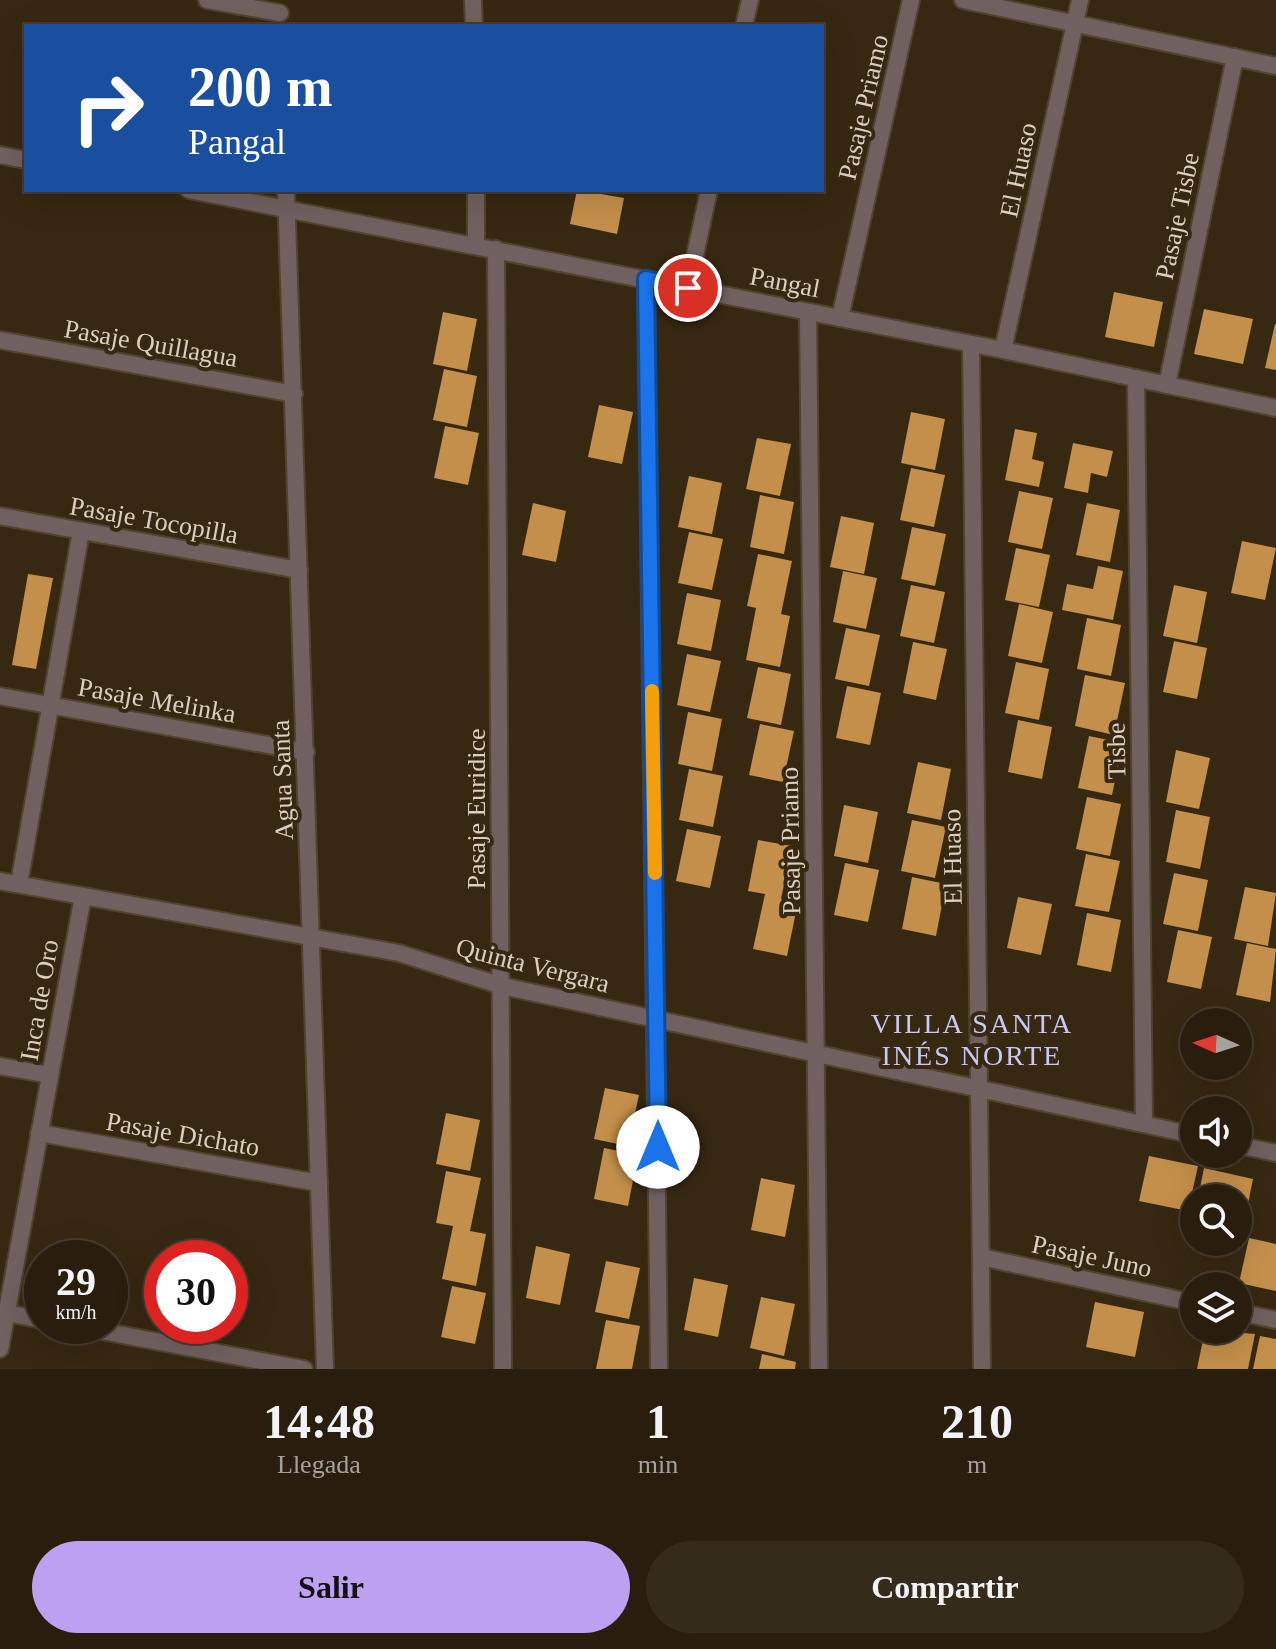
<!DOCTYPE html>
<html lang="es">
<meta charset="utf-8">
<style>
:root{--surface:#291e0d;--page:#352b1b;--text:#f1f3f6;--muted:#a5a29d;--line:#453c2e;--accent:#bca0f2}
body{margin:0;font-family:Georgia,serif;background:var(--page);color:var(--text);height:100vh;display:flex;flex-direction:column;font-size:30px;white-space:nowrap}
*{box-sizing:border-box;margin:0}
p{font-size:26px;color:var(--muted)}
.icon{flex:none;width:44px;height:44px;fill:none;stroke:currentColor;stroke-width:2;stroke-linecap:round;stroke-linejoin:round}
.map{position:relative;height:1369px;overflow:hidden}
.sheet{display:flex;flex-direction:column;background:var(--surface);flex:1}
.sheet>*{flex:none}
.guide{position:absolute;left:24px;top:24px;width:800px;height:168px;border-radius:0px;box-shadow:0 8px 32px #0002,0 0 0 2px var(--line);background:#1a4fa0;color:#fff;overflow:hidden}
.needle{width:52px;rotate:273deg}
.buttons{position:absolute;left:1180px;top:1008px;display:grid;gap:16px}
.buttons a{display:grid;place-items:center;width:72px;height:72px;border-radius:50%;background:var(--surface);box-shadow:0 8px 32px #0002,0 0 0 2px var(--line);font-size:40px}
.speed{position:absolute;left:24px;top:1240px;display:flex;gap:16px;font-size:40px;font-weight:700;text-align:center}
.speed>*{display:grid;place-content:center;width:104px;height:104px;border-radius:50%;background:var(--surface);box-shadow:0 8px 32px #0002,0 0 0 2px var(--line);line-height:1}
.speed small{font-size:20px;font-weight:400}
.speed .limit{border:12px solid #d22;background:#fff;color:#111}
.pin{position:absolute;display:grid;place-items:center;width:68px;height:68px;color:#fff;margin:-34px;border:4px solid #fff;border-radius:50%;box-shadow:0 2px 8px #0007}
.me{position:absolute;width:88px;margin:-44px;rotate:0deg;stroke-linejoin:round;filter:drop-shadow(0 0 6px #0008)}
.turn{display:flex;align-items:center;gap:28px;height:168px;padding:0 32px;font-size:36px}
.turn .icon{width:104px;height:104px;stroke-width:2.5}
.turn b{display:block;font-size:56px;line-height:68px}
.eta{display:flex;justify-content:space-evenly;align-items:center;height:136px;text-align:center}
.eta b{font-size:48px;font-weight:700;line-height:56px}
.action{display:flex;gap:16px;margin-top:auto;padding:16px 32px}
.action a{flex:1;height:92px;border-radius:48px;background:var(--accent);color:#111;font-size:32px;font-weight:700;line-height:92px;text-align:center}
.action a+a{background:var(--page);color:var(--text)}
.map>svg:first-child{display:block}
</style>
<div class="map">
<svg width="1276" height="1369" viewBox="0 0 1276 1369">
<rect width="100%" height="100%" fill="#372811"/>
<g fill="#c48f4b">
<path d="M577,190L624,198L617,234L570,224Z"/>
<path d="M1114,292L1163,302L1154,347L1105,337Z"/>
<path d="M1204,309L1253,319L1243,364L1194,354Z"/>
<path d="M443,312L477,319L467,371L433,364Z"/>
<path d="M1275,324H1276V370L1265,368Z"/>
<path d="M444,369L477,376L467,427L433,420Z"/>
<path d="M599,405L633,412L622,464L588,457Z"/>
<path d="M911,412L945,419L935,470L901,463Z"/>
<path d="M445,426L479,433L468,485L434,478Z"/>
<path d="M1015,429L1037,433L1032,459L1044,462L1039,487L1005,480Z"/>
<path d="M757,438L791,444L780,496L746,489Z"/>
<path d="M1073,443L1113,451L1107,477L1091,473L1088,493L1064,488Z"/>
<path d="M911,468L945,475L934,527L900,520Z"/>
<path d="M689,476L722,483L712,534L678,527Z"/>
<path d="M1019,491L1053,498L1042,549L1008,542Z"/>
<path d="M760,495L794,502L784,554L750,547Z"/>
<path d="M533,503L566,511L556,562L522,555Z"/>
<path d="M1087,503L1120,510L1110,562L1076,555Z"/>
<path d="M841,516L874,523L864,574L830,567Z"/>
<path d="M912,527L946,534L935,586L901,579Z"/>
<path d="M689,532L723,539L712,590L678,583Z"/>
<path d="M1242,541L1276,548L1265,600L1231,593Z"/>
<path d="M1016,548L1050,555L1039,607L1005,600Z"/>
<path d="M758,554L792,561L781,614L790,616L780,667L746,660L756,608L747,606Z"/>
<path d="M1098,566L1123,571L1113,620L1062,610L1067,584L1093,589Z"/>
<path d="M843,571L877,578L866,629L833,622Z"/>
<path d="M28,574L53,578L36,669L12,665Z"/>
<path d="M911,585L945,592L934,643L900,636Z"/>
<path d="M1174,585L1207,592L1197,643L1163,636Z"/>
<path d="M687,593L721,600L711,651L677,644Z"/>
<path d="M1019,604L1053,612L1042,663L1008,656Z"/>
<path d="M1087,618L1121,625L1111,676L1077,669Z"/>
<path d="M846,628L880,635L869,686L835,679Z"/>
<path d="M1174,641L1207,648L1197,699L1163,692Z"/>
<path d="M913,642L947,649L936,700L903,693Z"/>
<path d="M687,654L721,661L710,712L677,705Z"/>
<path d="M1016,662L1049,669L1039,720L1005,713Z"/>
<path d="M758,667L791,674L781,725L747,718Z"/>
<path d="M1085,675L1125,683L1114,735L1075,726Z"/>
<path d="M847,686L881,693L870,745L836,738Z"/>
<path d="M688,712L722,719L712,771L678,764Z"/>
<path d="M1018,720L1052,727L1042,779L1008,772Z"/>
<path d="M760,724L794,731L783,782L749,775Z"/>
<path d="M1089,736L1123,743L1112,795L1078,788Z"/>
<path d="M1176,750L1210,758L1199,809L1166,802Z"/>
<path d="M918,762L951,769L941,820L907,813Z"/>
<path d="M689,769L723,776L713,827L679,820Z"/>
<path d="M1087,797L1121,804L1110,856L1076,849Z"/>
<path d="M844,805L878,812L868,863L834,856Z"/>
<path d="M1176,810L1210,817L1200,869L1166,862Z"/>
<path d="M912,820L946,827L935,878L901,871Z"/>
<path d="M687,829L721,836L710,888L676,881Z"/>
<path d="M758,840L792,846L781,899L798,902L787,956L753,949L765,894L748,891Z"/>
<path d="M1086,854L1120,861L1109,912L1075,906Z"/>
<path d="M845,863L879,870L868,922L834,915Z"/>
<path d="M1174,873L1208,880L1198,931L1163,924Z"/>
<path d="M912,877L946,884L936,936L902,929Z"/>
<path d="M1245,887L1276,893L1268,946L1234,939Z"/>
<path d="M1018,897L1052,904L1041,955L1007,948Z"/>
<path d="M1087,913L1121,920L1111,972L1077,965Z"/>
<path d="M1178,930L1212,937L1201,989L1167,982Z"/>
<path d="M1247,943L1276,949L1270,1002L1236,995Z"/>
<path d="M605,1088L639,1095L628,1146L594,1139Z"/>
<path d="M446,1113L480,1120L470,1171L436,1164Z"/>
<path d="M604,1148L638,1155L628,1206L594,1199Z"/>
<path d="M1149,1156L1198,1166L1188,1211L1139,1201Z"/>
<path d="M1204,1168L1253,1179L1244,1224L1238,1223V1198H1198Z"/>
<path d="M446,1171L481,1178L470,1231L486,1234L476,1286L442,1279L453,1226L436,1223Z"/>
<path d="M761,1178L795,1185L785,1237L751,1230Z"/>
<path d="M1249,1238L1276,1244V1291L1239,1283Z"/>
<path d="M536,1246L570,1254L560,1305L526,1298Z"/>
<path d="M606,1261L640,1268L629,1319L595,1312Z"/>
<path d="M694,1278L728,1285L718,1337L684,1330Z"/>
<path d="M452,1286L486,1293L475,1344L441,1337Z"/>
<path d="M761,1297L795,1304L784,1356L750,1348Z"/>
<path d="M1095,1302L1144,1312L1135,1357L1086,1347Z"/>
<path d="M606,1320L640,1326L632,1369H596Z"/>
<path d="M1205,1330L1255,1334L1248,1369H1197Z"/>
<path d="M1260,1336L1276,1339V1369H1253Z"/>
<path d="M762,1354L796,1362L795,1369H759Z"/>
</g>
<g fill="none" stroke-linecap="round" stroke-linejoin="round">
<g stroke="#51432d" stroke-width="20">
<g id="street">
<path d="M207,0L280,13"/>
<path d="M473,0L474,26"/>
<path d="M963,0L1276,66"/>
<path d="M744,26L750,0"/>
<path d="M0,155L26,160"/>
<path d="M189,190L1003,350L1276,408"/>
<path d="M286,190L325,1369"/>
<path d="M476,190V246"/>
<path d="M496,249L503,1369"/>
<path d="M646,279L659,1369"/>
<path d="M688,288L709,190"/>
<path d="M808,312L819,1369"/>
<path d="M840,318L911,0"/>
<path d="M0,340L294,394"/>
<path d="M971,344L982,1369"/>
<path d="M1003,350L1080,0"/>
<path d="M1136,378L1144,1124"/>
<path d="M1167,385L1235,57"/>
<path d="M0,516L299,570"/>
<path d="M0,696L306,752"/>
<path d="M0,881L399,953L502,986L1194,1135"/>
<path d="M19,884L81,531"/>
<path d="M0,1066L50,1075"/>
<path d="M39,1133L319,1183"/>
<path d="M1238,1145L1276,1153"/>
<path d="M981,1257L1194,1303"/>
<path d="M1238,1312L1276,1320"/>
<path d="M7,1313L42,1320"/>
<path d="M75,1326L304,1369"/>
<path d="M0,1349L83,896"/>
</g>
</g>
<use href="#street" stroke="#706160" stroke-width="16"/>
</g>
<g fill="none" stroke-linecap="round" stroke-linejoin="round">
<g stroke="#114b97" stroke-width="20">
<path id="route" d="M658,1147L646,279L688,288"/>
</g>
<use href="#route" stroke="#1a73e8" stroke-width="14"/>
<path stroke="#f59e0b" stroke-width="14" d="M652,691L655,873"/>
</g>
<g text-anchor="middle" stroke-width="8" stroke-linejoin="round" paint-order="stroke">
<g font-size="26" fill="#dad0c2" stroke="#372811">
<text transform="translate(863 107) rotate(-77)" y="9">Pasaje Priamo</text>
<text transform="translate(1018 170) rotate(-78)" y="9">El Huaso</text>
<text transform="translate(1177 216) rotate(-78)" y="9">Pasaje Tisbe</text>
<text transform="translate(785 282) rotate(11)" y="9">Pangal</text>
<text transform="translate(151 343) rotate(10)" y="9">Pasaje Quillagua</text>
<text transform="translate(154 520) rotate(10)" y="9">Pasaje Tocopilla</text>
<text transform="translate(157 700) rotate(10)" y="9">Pasaje Melinka</text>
<text transform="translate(1116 751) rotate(-91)" y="9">Tisbe</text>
<text transform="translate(282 780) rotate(-92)" y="9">Agua Santa</text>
<text transform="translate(476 809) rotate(-90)" y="9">Pasaje Euridice</text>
<text transform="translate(790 841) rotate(-91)" y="9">Pasaje Priamo</text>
<text transform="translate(952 857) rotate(-91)" y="9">El Huaso</text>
<text transform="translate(533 965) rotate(14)" y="9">Quinta Vergara</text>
<text transform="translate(39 1000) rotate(-80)" y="9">Inca de Oro</text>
<text transform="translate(183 1134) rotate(10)" y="9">Pasaje Dichato</text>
<text transform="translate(1092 1256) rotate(12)" y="9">Pasaje Juno</text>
</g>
<g font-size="28" letter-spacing="2" fill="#c7c9f4" stroke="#372811">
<text x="972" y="1033">VILLA SANTA<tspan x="972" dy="32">INÉS NORTE</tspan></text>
</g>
</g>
</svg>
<div class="buttons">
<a><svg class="needle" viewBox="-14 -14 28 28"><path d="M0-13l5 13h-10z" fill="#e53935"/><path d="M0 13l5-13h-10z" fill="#a5a29d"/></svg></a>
<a><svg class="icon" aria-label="sound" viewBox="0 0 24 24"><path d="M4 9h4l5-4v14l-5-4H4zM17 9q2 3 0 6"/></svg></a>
<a><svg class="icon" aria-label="search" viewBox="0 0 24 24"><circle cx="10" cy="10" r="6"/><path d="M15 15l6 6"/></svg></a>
<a><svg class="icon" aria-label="layers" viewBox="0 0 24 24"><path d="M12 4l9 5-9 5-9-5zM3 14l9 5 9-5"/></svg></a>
</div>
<div class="speed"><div>29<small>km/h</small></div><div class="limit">30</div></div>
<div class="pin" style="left:688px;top:288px;background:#d93025"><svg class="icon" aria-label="arrive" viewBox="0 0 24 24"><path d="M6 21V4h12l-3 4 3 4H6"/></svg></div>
<svg class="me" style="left:658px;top:1147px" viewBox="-20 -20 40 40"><circle r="19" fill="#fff"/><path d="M0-13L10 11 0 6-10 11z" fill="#1a73e8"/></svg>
<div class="guide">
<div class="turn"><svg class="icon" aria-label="right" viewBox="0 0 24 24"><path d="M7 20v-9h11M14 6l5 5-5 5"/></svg><div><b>200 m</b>Pangal</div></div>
</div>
</div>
<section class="sheet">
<div class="eta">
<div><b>14:48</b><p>Llegada</p></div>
<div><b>1</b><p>min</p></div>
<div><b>210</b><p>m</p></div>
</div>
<div class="action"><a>Salir</a><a>Compartir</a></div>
</section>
